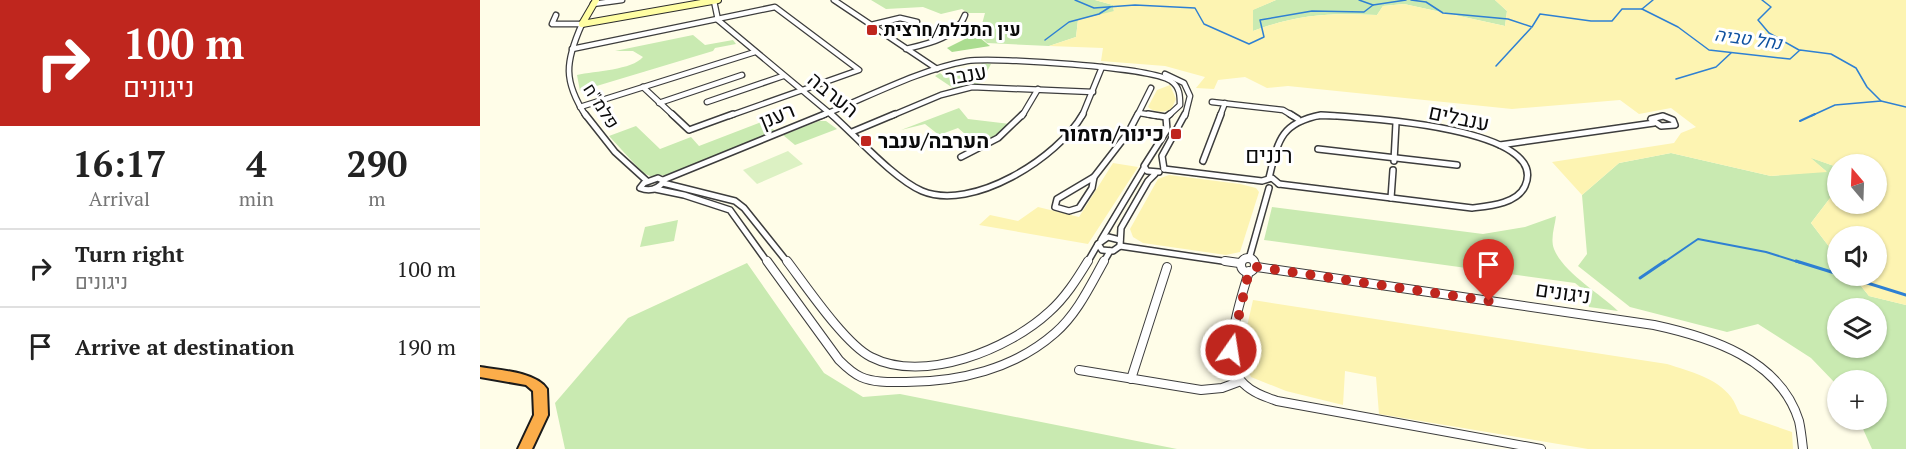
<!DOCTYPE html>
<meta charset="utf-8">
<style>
:root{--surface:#fff;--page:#f6f6f6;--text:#222;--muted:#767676;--line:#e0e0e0}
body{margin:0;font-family:"PT Serif",Heebo,serif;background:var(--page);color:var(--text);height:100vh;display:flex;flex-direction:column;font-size:22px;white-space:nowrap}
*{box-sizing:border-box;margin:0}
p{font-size:20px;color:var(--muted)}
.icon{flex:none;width:33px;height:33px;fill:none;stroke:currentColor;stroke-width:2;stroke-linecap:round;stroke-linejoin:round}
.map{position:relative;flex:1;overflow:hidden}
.details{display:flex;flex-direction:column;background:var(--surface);width:480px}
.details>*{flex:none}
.top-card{background:#bf261e;color:#fff;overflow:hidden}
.needle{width:39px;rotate:341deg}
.controls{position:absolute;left:1347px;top:154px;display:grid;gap:12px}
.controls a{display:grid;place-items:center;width:60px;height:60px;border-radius:50%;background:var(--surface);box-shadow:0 2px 4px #0004;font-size:30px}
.pin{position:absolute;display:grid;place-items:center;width:51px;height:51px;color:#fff;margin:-62px -26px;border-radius:50% 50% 50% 0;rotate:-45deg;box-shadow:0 0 6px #0007}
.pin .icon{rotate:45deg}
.me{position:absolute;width:66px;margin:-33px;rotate:13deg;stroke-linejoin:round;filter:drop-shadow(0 0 4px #0008)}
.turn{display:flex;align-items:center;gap:21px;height:126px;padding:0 24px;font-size:27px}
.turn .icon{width:78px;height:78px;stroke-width:2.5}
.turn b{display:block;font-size:42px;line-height:51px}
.eta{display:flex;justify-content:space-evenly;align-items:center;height:102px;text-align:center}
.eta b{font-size:36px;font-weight:700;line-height:42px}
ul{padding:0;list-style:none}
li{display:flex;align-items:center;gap:18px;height:78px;padding:0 24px;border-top:2px solid var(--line)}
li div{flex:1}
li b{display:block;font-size:22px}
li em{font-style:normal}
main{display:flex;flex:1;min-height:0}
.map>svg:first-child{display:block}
</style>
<main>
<section class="details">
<div class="top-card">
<div class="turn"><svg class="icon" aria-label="right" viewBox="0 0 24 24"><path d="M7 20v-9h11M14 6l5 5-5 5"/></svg><div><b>100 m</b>ניגונים</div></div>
</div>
<div class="eta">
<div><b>16:17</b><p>Arrival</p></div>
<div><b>4</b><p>min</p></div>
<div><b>290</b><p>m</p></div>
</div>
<ul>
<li><svg class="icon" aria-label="right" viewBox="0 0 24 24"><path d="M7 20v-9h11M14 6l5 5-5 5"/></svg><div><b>Turn right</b><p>ניגונים</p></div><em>100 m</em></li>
<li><svg class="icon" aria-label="arrive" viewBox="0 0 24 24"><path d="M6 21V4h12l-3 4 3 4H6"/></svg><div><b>Arrive at destination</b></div><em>190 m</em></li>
</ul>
</section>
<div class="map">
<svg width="1426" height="449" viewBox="0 0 1426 449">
<rect width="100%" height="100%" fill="#fffde8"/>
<g fill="#c9eab1" fill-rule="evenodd">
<path d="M391,0H615L633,5L634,12L598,20L596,37L569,46L507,43L499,35L505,13H488L482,9L461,14L443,7L406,9Z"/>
<path d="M796,0H1015L1027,11L1025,26L924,4L903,6L897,15C849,13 819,14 773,31L772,10Z"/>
<path d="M213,35L225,45L253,40L256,44L235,48L233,51L100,91L97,75C115,71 152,70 163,57L153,51H135Z"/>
<path d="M502,63L511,64L501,83L473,88L455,76L460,73L466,78L498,70Z"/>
<path d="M479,108L488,119L530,124L522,132L498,145L478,128L459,135L445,124L421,130Z"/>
<path d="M284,121L295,131L186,175L170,176L163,173L129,136L156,126L180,149L211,137L219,146Z"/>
<path d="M339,121H346L357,129L315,145L303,135Z"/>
<path d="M1191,153L1291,176L1346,171L1329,157L1357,167V189L1331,223L1357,257L1358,276H1373L1389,296L1426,305V449H1392L1379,420H1396V381H1358L1357,385L1331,358L1278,324L1247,332L1150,307L1098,266L1107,254L1102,195L1139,163ZM1358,309H1396V348H1358Z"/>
<path d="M792,207L1003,234L1045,227L1076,216C1075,226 1070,238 1074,249C1083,272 1119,293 1138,311L1109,307L1105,291L1095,283L784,240Z"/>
<path d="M198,220L194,241L160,247L165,227Z"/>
<path d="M267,263L344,373L383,397L420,394L697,449H85L75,403L148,318Z"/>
</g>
<path fill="#aadc8f" d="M495,34L510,46L472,52L467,48Z"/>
<g fill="#fdf4b2">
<path d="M615,0H796L773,10V31C819,14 849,13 897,15L903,6L924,4L1025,26L1027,11L1015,0H1426V305L1389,296L1373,276H1396V237H1358L1357,257L1331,223L1357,189L1358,204H1396L1397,186L1408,185L1397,181L1396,165H1358L1357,167L1331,158L1347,172L1291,176L1191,153L1139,163L1102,195L1072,162L1194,143L1201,133L1216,127L1191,108L1159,114L1140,100L1032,109L808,86L787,88L765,77L738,80L734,89L716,88L725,77L685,66L621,61L623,48L569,46L596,37L598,20L634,11L633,5Z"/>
<path d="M690,85L696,99L692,108C686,113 674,113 668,107L677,90Z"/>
<path d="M633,163L658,167L608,244L499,225L510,215L538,221L558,207L599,217Z"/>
<path d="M689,175L760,184L776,188L779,192L760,252L746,255L663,243L653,237L650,229L678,179Z"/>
<path d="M773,300L1187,364C1209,371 1237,378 1251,397C1255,402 1257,409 1260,414L1312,432L1313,449H1108L899,414L896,377L865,371L863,405L806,391L771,377C759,350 767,328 773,300Z"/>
</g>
<path fill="#dcf1c3" d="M308,151L323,164L277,184L263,170Z"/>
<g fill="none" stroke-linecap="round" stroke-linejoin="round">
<g stroke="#2e80d3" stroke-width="1.5">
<path d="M595,0L614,8L655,5L715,8L724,24L769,44L784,37L780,20L832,11L884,12L893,5L926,0"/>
<path d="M879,0L893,5"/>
<path d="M931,0L946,2L963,13L1028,19L1052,27L1060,14L1111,21H1132L1142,9H1162L1198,27L1229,50L1310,59L1320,50L1351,54L1376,68L1387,87L1401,101L1426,107"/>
<path d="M1282,0L1291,7L1278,20L1289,33L1319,50"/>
<path d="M1162,9L1173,0"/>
<path d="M565,40L589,22L619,14L630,7"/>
<path d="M1016,66L1051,28"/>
<path d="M1196,79L1236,67L1251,53"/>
<path d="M1331,116L1355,105L1401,101"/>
</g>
<g stroke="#2e80d3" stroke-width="2">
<path d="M1320,121L1335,114"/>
<path d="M1183,263L1218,239L1286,252L1321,263"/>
</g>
<g stroke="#2e80d3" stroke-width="3">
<path d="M1316,261L1358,274"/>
<path d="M1365,276L1426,295"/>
<path d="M1160,278L1185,261"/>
</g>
<g stroke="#3d3d3d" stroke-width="7">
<g id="street-far2">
<path d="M354,0L457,69"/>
<path d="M234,1L238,20L353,116"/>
<path d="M113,4L142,0"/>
<path d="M76,15L72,24H102C85,62 83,81 106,116"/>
<path d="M391,25L420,18L437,22"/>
<path d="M92,49L295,7L379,70L249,116"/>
<path d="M426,49C447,44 477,38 485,15"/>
<path d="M685,74L704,83L710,96L705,116"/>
<path d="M163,87L194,116"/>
<path d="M227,102L303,76"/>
<path d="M732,102L803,110L813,116"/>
<path d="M179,103L262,75"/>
<path d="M100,107L275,52"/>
<path d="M659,113L678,116"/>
<path d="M341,116C386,98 441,69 487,61C515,57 671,67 691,81C700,87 700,96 700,105L688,116"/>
<path d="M411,116L461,95L492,87L613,92"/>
<path d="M542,116L558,89"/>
<path d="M602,116L622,67"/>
<path d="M657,116L671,88"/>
<path d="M740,116L745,103"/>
<path d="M837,116H855"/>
</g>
</g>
<g stroke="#3d3d3d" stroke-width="8">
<g id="street-far1">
<path d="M105,114L135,152L167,181"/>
<path d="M192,114L209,130L253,114"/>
<path d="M351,114C376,136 414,179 442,191C492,212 578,158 603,114"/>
<path d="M668,114L686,117"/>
<path d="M810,114L818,119"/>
<path d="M1183,116L1193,120L1195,125L1181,126L1171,119Z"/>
<path d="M372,132L415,114"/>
<path d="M1020,145L1174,123"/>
<path d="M838,149L977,165"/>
<path d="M481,157L518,138L543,114"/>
<path d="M723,161L741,114"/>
<path d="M914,161L916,123"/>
<path d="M684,169L682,156L705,114"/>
<path d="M684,169L782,181L792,178L799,184"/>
<path d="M679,172L667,171L664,166L687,130L686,117L690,114"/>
<path d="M614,177L612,188L599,208L589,211L575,207L577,199Z"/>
<path d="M614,177L648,133L658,114"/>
<path d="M178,178L184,181C178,189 170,192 160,188L164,183Z"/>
<path d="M789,178C798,141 800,123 841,115C873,117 1072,126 1045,186C1037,204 1009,206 992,208L799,184"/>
<path d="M183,180L345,114"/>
<path d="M183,183L255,201L264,208L308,263"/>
<path d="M175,189L204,195L250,210L288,263"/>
<path d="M911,198L913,170"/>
<path d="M621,240L664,168"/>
<path d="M640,240L628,237L618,244L622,250L633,251L640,246"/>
<path d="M640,246L756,263"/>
<path d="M640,246L641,228L668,181L675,174"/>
<path d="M769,259L789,188"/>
<path d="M607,263L618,244"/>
<path d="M623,263L630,251"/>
</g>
</g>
<g stroke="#3d3d3d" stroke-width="10">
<g id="street">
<circle cx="768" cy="265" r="7"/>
<path d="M287,261L359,360C365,366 372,373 381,377C395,383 411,382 426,382C479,382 534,369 575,333C597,314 610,286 624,261"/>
<path d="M307,261C326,286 365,344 391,357C444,384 529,349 569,312C585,298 597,279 608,261"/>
<path d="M745,261L759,263"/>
<path d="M777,267L1174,325C1230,337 1300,359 1319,421C1321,430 1322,440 1323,449"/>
<path d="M769,271C761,300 738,360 764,384C773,393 786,397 797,401L1061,449"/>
<path d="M599,370L721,390L742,388L761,381"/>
<path d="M651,379L687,267"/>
</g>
</g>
<g stroke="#2c2c2c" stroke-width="8">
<g id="secondary">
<path d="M102,24L238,0"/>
<path d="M102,24L116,0"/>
</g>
</g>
<g stroke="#1b1b1b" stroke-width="4">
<path id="highway" d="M0,367C19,370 56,372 67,389L68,415L52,449H38L54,415L53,391L46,385L0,377Z"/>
</g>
<use href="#street-far2" stroke="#fff" stroke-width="4.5"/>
<use href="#street-far1" stroke="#fff" stroke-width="5"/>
<use href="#street" stroke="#fff" stroke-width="8"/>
<use href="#secondary" stroke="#fffea3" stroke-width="6"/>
<use href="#highway" fill="#fbad4a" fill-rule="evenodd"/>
</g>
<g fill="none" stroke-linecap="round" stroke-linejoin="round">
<path stroke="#bf261e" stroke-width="10" stroke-dasharray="0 18" d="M751,350L769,271L777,267L1009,301"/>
</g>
<g fill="#bf261e" stroke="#fff" stroke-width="2">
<rect x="386" y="24" width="12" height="12" rx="3"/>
<rect x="690" y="128" width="12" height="12" rx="3"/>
<rect x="380" y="135" width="12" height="12" rx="3"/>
</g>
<g text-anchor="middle" stroke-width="6" stroke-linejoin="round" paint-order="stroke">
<g font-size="18" font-weight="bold" fill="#0a0a0a" stroke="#fff" text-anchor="start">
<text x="404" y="36">עין התכלת/חרצית</text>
</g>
<g font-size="18" font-style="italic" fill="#1052a0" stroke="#fff">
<text transform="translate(1268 39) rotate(8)" y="6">נחל טביה</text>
</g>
<g font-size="18" fill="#0a0a0a" stroke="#fff">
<text transform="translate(121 106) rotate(57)" y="6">פלמ"ח</text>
</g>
<g font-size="21" fill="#0a0a0a" stroke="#fff">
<text transform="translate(486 75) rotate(-9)" y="7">ענבר</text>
<text transform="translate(353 95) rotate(39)" y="7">הערבה</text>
<text transform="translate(297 116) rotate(-22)" y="7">רענן</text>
<text transform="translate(979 118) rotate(12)" y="7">ענבלים</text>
<text transform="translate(1083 293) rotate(8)" y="7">ניגונים</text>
</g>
<g font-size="21" font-weight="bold" fill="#0a0a0a" stroke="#fff" text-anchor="end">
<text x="684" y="141">כינור/מזמור</text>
<text x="398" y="148" text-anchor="start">הערבה/ענבר</text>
</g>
<g font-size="22" fill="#0a0a0a" stroke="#fff">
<text x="789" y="163">רננים</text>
</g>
</g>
</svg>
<div class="controls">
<a><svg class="needle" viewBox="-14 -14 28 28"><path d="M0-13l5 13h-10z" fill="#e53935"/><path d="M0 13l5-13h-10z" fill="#767676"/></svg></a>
<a><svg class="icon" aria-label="sound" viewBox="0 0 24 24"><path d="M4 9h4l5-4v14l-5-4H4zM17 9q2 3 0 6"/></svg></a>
<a><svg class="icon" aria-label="layers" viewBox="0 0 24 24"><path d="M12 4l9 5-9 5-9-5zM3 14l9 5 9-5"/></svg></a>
<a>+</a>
</div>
<div class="pin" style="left:1009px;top:301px;background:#d93025"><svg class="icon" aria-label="arrive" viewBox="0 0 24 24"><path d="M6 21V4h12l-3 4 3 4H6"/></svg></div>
<svg class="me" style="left:751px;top:350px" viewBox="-20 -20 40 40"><circle r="17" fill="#bf261e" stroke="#fff" stroke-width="3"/><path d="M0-11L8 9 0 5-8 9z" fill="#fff"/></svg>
</div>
</main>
